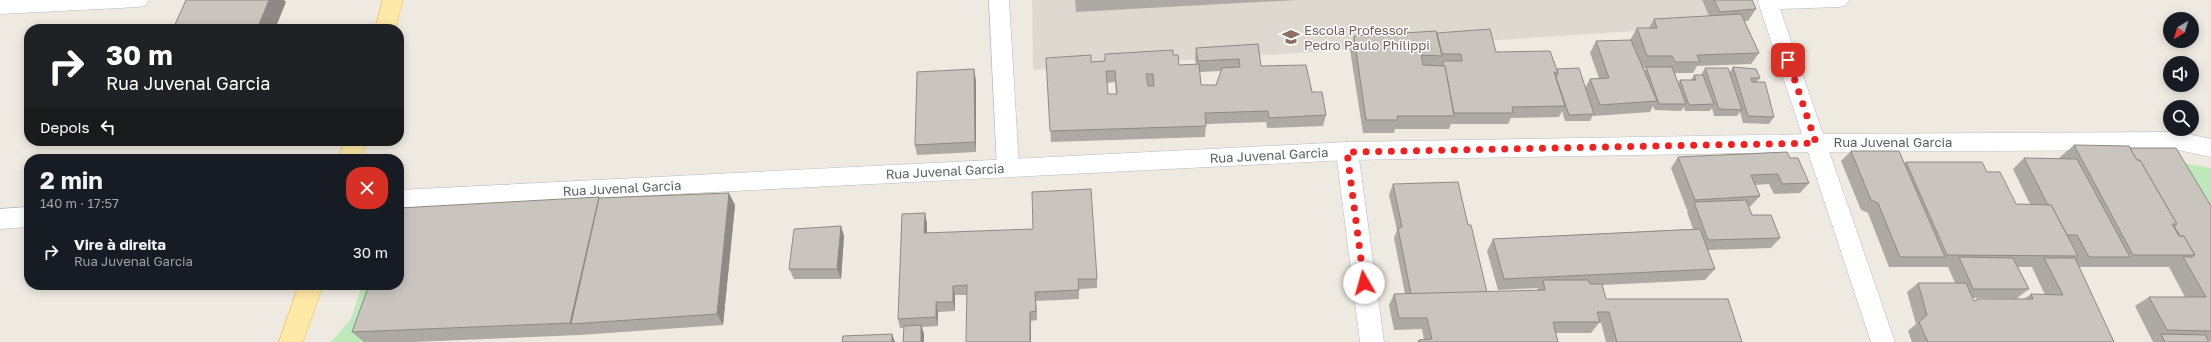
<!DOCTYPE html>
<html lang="pt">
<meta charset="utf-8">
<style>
:root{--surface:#171b24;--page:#20242c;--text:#f1f3f6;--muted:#9ea1a6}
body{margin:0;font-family:"Golos Text",sans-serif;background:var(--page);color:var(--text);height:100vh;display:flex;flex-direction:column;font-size:15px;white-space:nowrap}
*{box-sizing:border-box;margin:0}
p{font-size:13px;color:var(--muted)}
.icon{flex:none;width:22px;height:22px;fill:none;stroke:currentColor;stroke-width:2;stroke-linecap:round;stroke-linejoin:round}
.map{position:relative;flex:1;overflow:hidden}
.side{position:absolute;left:24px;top:154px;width:380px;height:136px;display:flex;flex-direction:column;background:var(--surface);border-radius:16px;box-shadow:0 2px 10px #0003}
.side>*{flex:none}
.guide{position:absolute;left:24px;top:24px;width:380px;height:122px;border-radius:16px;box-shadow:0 2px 10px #0003;background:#202124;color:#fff;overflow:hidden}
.needle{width:26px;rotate:218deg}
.buttons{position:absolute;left:2163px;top:12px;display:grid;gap:8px}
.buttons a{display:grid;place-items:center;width:36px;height:36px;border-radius:50%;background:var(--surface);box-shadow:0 2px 10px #0003;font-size:20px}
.pin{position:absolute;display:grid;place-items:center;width:34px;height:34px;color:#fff;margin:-17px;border-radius:8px;box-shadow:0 2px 6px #0006}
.me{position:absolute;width:44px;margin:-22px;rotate:353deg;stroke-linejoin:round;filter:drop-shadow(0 0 3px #0008)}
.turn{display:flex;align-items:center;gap:14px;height:84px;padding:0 16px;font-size:18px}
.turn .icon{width:52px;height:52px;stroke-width:2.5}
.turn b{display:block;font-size:28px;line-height:34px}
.then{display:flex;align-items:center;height:38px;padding:0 16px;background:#0003;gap:8px;font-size:15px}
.round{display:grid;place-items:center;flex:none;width:42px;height:42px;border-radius:16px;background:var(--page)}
.headline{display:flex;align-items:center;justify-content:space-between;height:68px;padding:0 16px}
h1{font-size:24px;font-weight:700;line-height:30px}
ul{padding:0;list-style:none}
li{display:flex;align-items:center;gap:12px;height:60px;padding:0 16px}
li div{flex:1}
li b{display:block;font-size:15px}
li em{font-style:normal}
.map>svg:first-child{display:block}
</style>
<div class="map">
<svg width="2211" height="342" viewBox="0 0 2211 342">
<rect width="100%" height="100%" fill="#eeeae1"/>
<path fill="#ded9d0" d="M1032,0H1702L1714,26L1033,70Z"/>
<g fill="#bfe8bb">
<path d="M2163,159L2211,168V205H2190Z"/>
<path d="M362,285H386L367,342H331L351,319Z"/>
</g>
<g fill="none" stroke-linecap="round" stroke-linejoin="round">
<g stroke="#b4b9bd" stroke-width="1">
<g id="minor">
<path d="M0,0H149L146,5L139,7L0,14Z"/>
<path d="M989,0H1009L1019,168L1016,174L1008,177L1000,174L997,168Z"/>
<path d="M1759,0H1849L1846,5L1839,7L1780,9L1895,342H1871L1758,2Z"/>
<path d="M1347,142L1355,145L1358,151L1384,342H1360L1336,151L1339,145Z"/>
</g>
</g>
<g stroke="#b5babf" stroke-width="1">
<g id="secondary">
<path d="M2178,132L2211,139V157L2178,150H2144L1816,152L1347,160L399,208V190L1347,142L1816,134Z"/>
<path d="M29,207V227L0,229V209Z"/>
</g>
</g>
<g stroke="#fcbd4c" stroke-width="1">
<g id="primary">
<path d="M383,0H403L395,29H375Z"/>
<path d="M344,141H366L361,159H339Z"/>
<path d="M299,285H323L303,342H279Z"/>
</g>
</g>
<use href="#minor" fill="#fff" fill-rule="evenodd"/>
<use href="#secondary" fill="#fff" fill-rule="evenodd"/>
<use href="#primary" fill="#ffe9a6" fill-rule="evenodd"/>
</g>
<g fill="#ada9a3" fill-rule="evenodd">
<path d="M1075,0H1297L1076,12Z"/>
<path d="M1702,0H1752L1756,9L1748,21H1744L1759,53L1751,64L1697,66L1693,73H1675L1678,83L1680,80H1691L1694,75H1701L1705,68L1729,73L1733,67L1760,78L1757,82L1774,117L1769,124L1743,123L1740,112L1737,116H1714L1712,108L1710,111H1685L1684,107L1681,111L1655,110L1653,106L1650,112L1594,116L1593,115L1590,121H1565L1562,111L1559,117L1511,118L1508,124H1451L1449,129H1395L1394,133H1363L1350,50L1354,36L1437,33L1496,52L1557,69L1585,88L1590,79L1599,78L1590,53L1596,41L1630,40L1637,28H1649L1654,19L1709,16ZM1643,68H1646L1644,71Z"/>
<path d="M1258,44L1261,66L1312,92L1326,115L1323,126L1267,128L1266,122L1206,124L1205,137L1051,142L1046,58L1091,62L1105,61V54L1173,55L1179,65L1196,64L1195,60L1196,48ZM1221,71L1216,85H1201L1199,72ZM1115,82L1116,94H1108L1107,83Z"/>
<path d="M976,80V152L917,155L915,145Z"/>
<path d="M2074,145L2130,148L2211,206V342H2210L2209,340H2208L2209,342H2153L2135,306L2149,297H2185L2169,267H2079L2114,342H1912L1908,331L1916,324L1907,292L1918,283H1955L1948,267H1889L1868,213L1861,210L1841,161L1851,151L1904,164L1906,162L1987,172L2016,204H2030L2013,169L2024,158L2060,159L2059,158ZM2018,267H2032L2045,295L2031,294L2024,299H1977L1974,301L1973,298L2016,299L2029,289Z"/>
<path d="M1678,157L1790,158L1809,183L1800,193L1774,194L1769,184L1755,185L1760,196L1751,206L1749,207L1752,215L1780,238L1771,248L1708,250L1715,269L1705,280L1602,285L1606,299L1742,342H1606L1601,323H1599L1591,333H1556L1558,342H1417L1419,340H1424L1422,329L1394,330L1389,305L1394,294H1405L1394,238L1397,230L1389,195L1393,184L1468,225L1487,292L1536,291L1538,288L1498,290L1487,251L1493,239L1693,229L1687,212L1688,210H1687L1671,168Z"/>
<path d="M599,197V198L735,205L723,325L579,335L412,342H364L352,332Z"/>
<path d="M925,213L927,224V233L1097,279V288L1079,289V299L1036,301L1037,320L1031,321L967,295H955V311L938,312V326L922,327L924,334V342H903L904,328H900L898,319Z"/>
<path d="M841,226L844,236L841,279H794L789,269Z"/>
</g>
<g fill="#8d8a85">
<path d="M269,0H284L286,2L275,29H257Z"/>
<path d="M974,69L976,80V152L975,142Z"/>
<path d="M729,193L735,205L723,325L717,314Z"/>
<path d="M599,197L607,210L571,324L570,323Z"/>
<path d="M925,213L927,224V244L924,233Z"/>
<path d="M841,226L844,236L841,279L837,269Z"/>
<path d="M953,286L955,295V311L953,302Z"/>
<path d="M1035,292L1036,301L1037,320L1036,311Z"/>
<path d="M936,302L938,312V326L936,317Z"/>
<path d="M1030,312L1031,321V342H1030Z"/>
<path d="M921,325L924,334V342H921Z"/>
<path d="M892,334L895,342H892Z"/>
</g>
<g fill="#c9c5be" stroke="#8d8a85" fill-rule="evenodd">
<path d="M186,0H269L257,29H173Z"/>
<path d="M1714,0H1752L1756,9L1720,12Z"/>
<path d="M1741,14L1759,53L1697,55L1700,62H1675L1672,56H1647L1637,28H1657L1654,19Z"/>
<path d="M1490,29L1496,52L1550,51L1558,73L1554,72L1565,106L1512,107L1513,113H1454L1445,66H1443V61H1462L1461,54H1442L1437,33Z"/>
<path d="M1436,31L1442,56L1421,55L1423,65L1445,66L1454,116H1397L1398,120H1366L1354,36Z"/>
<path d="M1631,40L1657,101L1600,105L1590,79L1609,78L1596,41Z"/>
<path d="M1258,44L1261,66L1306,65L1312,92H1322L1326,115L1269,118L1268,111L1205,113L1206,126L1050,131L1046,58L1091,55V62L1105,61V54L1173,50V55H1178L1179,65L1199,64L1201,85H1216L1222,68L1240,67L1239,59L1198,61L1196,48ZM1106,71H1115L1117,94H1108ZM1146,74H1153L1154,86H1148Z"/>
<path d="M1646,67H1672L1686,104H1659Z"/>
<path d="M1733,67L1756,69L1760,78H1751L1752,82H1765L1774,117L1748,116Z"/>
<path d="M1579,68L1594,114L1569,115L1556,77L1558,73L1557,69Z"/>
<path d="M1705,68H1728L1742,110L1719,109Z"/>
<path d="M974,69L975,142L915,145L917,72Z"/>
<path d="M1694,75H1703L1714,104L1689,105L1680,80H1696Z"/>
<path d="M2074,145L2129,146L2137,160H2140L2177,224H2172L2179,236H2184L2195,255H2133Z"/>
<path d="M2130,148H2176L2211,206V331L2167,330L2149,297H2206L2183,257H2192L2195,255L2184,236H2180L2174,226L2177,224L2140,160H2137Z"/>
<path d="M1851,151H1899L1945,257H1900L1878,203L1871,200Z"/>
<path d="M1787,152L1790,158H1798L1809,183L1782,184L1778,174L1751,175L1760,196L1695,200L1678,157Z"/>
<path d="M2024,158L2077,159L2130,257H2089L2077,235H2067L2051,205H2048Z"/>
<path d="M1906,162H1982L1987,172H2000L2016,204L2051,205L2078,256L1947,255Z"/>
<path d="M1458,182L1468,225H1471L1487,292L1411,294L1398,228L1402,227L1393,184Z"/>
<path d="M1091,189L1097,279H1078L1079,290L1035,292L1036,311L1030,312V342H966L967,285L953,286V302H936V317L898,319L902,214L925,213L924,233L1033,229L1032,192Z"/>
<path d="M729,193L717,314L571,324L599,198Z"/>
<path d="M599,197L570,323L352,332L369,285H399V208Z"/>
<path d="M1746,200L1752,215H1771L1780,238L1708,240L1694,202Z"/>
<path d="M841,226L837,269H789L794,229Z"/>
<path d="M1700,229L1715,269L1504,279L1493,239Z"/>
<path d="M1959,257L2013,258L2029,289H1973Z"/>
<path d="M2044,258H2075L2114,342H1928L1919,322L1927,315L1918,283H1966L1974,301L1977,300V299H2033L2031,294L2063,295Z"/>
<path d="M1543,280H1588L1590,284H1602L1606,299H1728L1742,342H1617L1609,312H1597L1600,322H1553L1558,342H1419V340L1432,339L1427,318H1399L1394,294L1545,290Z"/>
<path d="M921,325V342H903L904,326Z"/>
<path d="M892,334V342H842L843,336Z"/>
<path d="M2161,334L2205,335L2209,342H2165Z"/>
</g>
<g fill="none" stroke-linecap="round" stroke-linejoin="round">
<path stroke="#f61f20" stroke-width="7" stroke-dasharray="0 12.6" d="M1364,283L1347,152L1816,143L1788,60"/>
</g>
<defs>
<g id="school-bare" transform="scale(1.38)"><path d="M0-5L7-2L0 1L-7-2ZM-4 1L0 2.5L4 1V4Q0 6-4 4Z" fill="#8d6e63" stroke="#fff" stroke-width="2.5" paint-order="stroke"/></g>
</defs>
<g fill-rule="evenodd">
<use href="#school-bare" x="1291" y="37"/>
</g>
<g text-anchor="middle" stroke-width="3" stroke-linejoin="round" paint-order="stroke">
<g font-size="13" fill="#785e54" stroke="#fff" text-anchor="start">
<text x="1304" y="35">Escola Professor<tspan x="1304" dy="15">Pedro Paulo Philippi</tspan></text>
</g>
<g font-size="13" fill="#5a5f64" stroke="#fff">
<text x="1893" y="147">Rua Juvenal Garcia</text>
<text transform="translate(1269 155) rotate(-3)" y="5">Rua Juvenal Garcia</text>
<text transform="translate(945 171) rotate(-3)" y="5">Rua Juvenal Garcia</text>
<text transform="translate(622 188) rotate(-3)" y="5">Rua Juvenal Garcia</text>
</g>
</g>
</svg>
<div class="buttons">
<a><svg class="needle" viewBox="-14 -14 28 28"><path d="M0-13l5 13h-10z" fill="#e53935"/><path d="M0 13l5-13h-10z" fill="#9ea1a6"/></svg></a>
<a><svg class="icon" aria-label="sound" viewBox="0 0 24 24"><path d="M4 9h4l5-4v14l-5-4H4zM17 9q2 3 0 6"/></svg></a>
<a><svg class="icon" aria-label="search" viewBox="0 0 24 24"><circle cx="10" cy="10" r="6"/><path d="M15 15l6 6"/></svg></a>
</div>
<div class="pin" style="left:1788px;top:60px;background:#d93025"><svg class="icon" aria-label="arrive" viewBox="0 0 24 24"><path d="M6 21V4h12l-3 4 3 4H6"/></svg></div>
<svg class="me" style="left:1364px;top:283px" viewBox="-20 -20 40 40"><circle r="19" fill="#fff"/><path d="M0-13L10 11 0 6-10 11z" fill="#f61f20"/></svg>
<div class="guide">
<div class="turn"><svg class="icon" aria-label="right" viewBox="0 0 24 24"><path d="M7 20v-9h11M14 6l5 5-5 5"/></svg><div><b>30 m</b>Rua Juvenal Garcia</div></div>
<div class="then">Depois<svg class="icon" aria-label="left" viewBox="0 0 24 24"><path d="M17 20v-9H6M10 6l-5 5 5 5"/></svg></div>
</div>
<section class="side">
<div class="headline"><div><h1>2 min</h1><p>140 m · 17:57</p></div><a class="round" style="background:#d93025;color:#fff"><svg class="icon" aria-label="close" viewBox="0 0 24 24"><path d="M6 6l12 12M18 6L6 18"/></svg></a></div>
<ul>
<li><svg class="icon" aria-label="right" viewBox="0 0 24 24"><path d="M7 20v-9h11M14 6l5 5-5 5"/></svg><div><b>Vire à direita</b><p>Rua Juvenal Garcia</p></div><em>30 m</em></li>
</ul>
</section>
</div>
